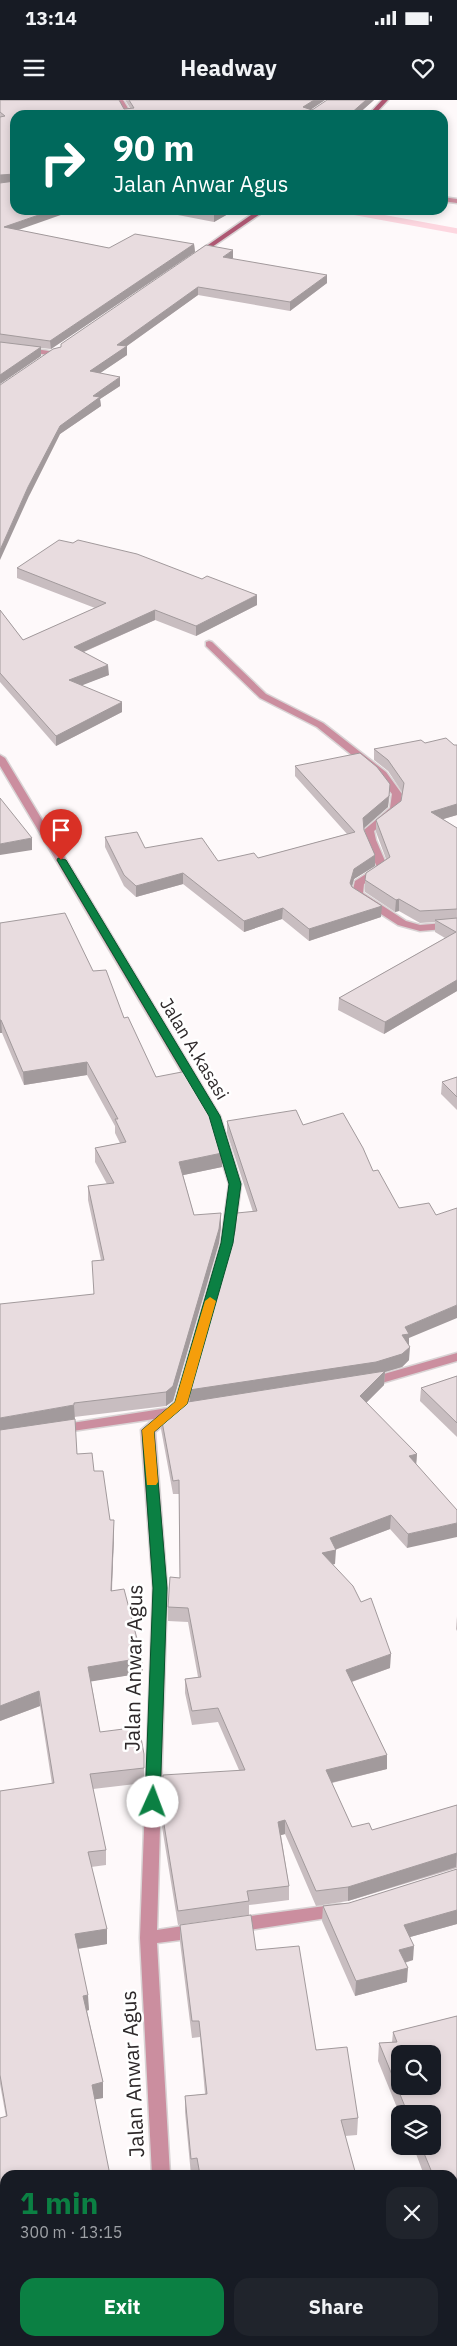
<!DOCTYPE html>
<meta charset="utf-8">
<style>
:root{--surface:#171b24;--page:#20242c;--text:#f1f3f6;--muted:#9ea1a6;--accent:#0b8043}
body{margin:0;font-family:"IBM Plex Sans",sans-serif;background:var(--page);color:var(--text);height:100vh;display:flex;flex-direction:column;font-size:19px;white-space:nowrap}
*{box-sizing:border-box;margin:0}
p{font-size:16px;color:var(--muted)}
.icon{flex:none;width:28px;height:28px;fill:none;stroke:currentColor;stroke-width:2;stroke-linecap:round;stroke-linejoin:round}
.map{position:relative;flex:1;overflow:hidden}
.panel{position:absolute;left:0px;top:2070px;width:458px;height:176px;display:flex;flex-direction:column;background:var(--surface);border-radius:15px 15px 0 0;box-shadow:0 2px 8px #0003}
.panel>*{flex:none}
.hud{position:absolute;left:10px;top:10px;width:438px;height:105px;border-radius:15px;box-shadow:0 2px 8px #0003;background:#00695c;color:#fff;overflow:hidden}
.tools{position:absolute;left:391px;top:1945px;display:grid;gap:10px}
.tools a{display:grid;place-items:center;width:50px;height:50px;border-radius:10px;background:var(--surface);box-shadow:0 2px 8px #0003;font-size:25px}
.pin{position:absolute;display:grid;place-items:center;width:42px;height:42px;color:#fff;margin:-51px -21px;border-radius:50% 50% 50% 0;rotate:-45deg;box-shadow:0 0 5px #0007}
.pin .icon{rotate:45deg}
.me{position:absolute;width:55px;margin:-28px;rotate:2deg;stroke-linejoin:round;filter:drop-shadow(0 0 4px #0008)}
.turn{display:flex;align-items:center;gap:18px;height:105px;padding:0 20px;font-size:22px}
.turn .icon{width:65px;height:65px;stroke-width:2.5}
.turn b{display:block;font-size:35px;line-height:42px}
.round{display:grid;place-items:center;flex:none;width:52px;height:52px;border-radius:15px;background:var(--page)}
.overview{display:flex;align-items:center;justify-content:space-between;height:85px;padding:0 20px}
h1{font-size:30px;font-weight:700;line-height:38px;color:var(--accent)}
.cta{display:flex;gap:10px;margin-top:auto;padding:10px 20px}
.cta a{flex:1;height:58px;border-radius:15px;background:var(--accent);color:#fff;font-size:20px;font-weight:700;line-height:58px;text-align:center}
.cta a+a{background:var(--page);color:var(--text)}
.status{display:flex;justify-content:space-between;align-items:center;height:35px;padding:0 25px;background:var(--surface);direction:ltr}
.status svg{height:14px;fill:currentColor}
header{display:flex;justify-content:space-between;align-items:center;height:65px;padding:0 20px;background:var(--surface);font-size:22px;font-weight:700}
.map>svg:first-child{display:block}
</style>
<div class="status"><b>13:14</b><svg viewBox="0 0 49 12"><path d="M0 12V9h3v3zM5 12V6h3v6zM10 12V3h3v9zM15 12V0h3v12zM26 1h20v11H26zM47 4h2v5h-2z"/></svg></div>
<header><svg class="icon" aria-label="menu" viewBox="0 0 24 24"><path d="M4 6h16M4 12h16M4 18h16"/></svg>Headway<svg class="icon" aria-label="heart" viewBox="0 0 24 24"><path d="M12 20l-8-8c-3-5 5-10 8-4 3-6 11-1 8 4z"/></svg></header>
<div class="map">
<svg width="457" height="2246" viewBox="0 0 457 2246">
<rect width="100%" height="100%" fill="#fef9fa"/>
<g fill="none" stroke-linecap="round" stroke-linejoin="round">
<path stroke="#fdd7e0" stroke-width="5.5" d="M342,110L457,131"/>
<g stroke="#d9d4d5" stroke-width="3">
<g id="minor">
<path d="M117,0H123L132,15H126Z"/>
<path d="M0,244L56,252L60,254L56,256L0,248Z"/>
<path d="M209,541L212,542L266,594L323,623L386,672L402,694L399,711L374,731L376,740L388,768L364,784L363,793L406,821L420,825L457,822V828L420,831L398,825L353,796L352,794L355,781L377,767L365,740L364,730L390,708L392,694L378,676L317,627L260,598L206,546V542Z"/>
<path d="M0,655L5,658L220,1016L241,1084L233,1143L188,1304L155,1332L167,1488L157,1830L196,1824L202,1826L204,1831L202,1836L196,1838L157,1843L170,2075H152L140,1838L153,1488L141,1330L154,1319L59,1333L52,1329L59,1325L168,1308L175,1302L221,1143L229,1084L208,1016L0,666Z"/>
<path d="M457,1253V1261L368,1287L361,1283L363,1280Z"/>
<path d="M340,1804L346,1805L348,1810L346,1815L340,1816L236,1832L230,1830L228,1825L230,1820L236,1818Z"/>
<rect x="452" y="2129" width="5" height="16"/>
<rect x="160" y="2241" width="18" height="5"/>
</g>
</g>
<g stroke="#d9d4d5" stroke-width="3">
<path id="tertiary" d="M442,97L457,99V103L442,101Z"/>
</g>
<g stroke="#d9d4d5" stroke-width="3">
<g id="secondary">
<path d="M382,0H388L374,15H368Z"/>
<path d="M258,110H266L199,156H195V154Z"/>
</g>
</g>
<use href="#minor" fill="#cb8e9f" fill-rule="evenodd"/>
<use href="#tertiary" fill="#cb8e9f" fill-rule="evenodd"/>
<use href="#secondary" fill="#ae5873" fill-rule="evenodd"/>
</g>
<g fill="#c8bdc0" fill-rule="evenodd">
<path d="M0,0L124,9L130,8L125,0H325L311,9L312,10L374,0L357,15H15L18,130L109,148L194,144L195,152L51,249L41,248V256L0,284Z"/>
<path d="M152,110H235L214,122Z"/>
<path d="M233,158L232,159L327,183L290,211L198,195L127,246V255L100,273L120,286L100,299L101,306L60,334L29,396L61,247Z"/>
<path d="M17,468L257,505L196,536L155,520L84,552L109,575L81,585L122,612L56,646L0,582V510L23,540L95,508L17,478Z"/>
<path d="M425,643L454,645H457V715L443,719L457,728V891L384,934L338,910L339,898L445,838L435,832V822L420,823L399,811L395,812L365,792V780L386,759L376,732V720L401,701L402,692L388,671L374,660V649Z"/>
<path d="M295,666L390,695L388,707L364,728L375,766L354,779L352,786L381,817L309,841L282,819L244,832L183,784L136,797L124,786L105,747V737L145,748L218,761L258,758L347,734L295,676Z"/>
<path d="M0,823L93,871L124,918L156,977L222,1053V1067L183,1075L194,1115L221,1127L219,1143L173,1301L166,1306L74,1317L77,1354L94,1371L110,1420L114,1435L112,1491L143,1573L91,1581L100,1632L144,1654V1683L93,1689L106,1750V1765L91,1767L107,1829V1844L78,1849L89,1910L87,1911L103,1982V1998L95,1999L5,2075V2118L0,2119L6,2017L0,1984V1691L52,1684L40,1606L0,1621L101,1160L88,1100V1086L107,1084L95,1062V1048L120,1043L115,1033V1026L87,975L24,985L2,933H0Z"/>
<path d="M457,977V1010L441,994L442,982Z"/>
<path d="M227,1021L303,1025L409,1238V1260L402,1267L385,1272L384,1285L366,1303L417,1354L407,1448L390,1429L335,1450V1464H333L390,1568L352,1582L387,1655V1669L332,1683L352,1727L372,1730L457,1705V1768L348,1801L316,1806L285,1734L281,1735L289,1786V1800L249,1805V1815L178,1825L162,1727V1712L239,1670L218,1622L192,1625L185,1593V1579L198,1577L188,1522L168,1521V1507L180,1478L179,1394H173L161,1329V1316L190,1302L189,1290L253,1112L227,1033Z"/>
<path d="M457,1276V1337L420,1301L421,1288Z"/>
<path d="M457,1516V1531L456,1529Z"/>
<path d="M457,1769V1824L410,1837L413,1860L405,1863L407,1882L355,1896L322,1821L323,1806L349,1803Z"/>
<path d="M180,1825L256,1850L358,2018L357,2035L345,2036L356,2075H191L185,2012V1996L205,1994L200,1937L192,1938L180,1842Z"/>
<path d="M457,1916V2095L452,2097V2075H424L413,2046H432V2014H400V2015L378,1961L379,1943L392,1942L393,1932ZM400,1954H432V1986H400Z"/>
</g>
<g fill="#a29a9c">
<path d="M314,0H325L303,15V7Z"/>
<path d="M366,0H374L357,15H349Z"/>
<path d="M15,74V82L0,83V75Z"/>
<path d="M53,110H75L4,135V127Z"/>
<path d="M221,110H235L214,122V114Z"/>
<path d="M194,144L195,152L51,249L50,241Z"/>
<path d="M233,150V158L223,165V157Z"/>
<path d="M327,175V183L290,211V202Z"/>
<path d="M198,187V195L117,253L127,246V255L90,280V271L117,245Z"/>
<path d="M41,247V256L0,284V275Z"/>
<path d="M120,277V286L100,299L101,306L60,334L29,396L0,460V450L28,387L60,326L93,296Z"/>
<path d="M257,495V505L196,536V526Z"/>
<path d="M155,510V520L74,556V547Z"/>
<path d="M108,565L109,575L70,590L69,580Z"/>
<path d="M122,602V612L56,646V636Z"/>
<path d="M390,684L388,707L363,729V718Z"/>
<path d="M457,704V715L430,723L431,712Z"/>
<path d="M32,738V750L0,755V744Z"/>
<path d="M375,755V766L354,779L350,794V783L354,769Z"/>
<path d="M183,773V784L136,797V786Z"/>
<path d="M399,799V811L395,812L396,800Z"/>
<path d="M382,806L381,817L309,841V829Z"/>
<path d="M283,808L282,819L244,832V821Z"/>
<path d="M457,880V891L384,934L385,922Z"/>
<path d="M0,920H1L2,933H0Z"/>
<path d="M87,962V975L24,985L23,972Z"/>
<path d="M222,1053V1067L179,1076V1062Z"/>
<path d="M221,1113V1127L219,1143L173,1301L166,1306V1292Z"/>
<path d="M457,1205V1218L409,1238V1247L402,1235L405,1227Z"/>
<path d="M410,1247L409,1260L402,1267L385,1272L384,1285L359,1310L360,1296L190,1303L189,1290Z"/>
<path d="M74,1305L75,1320L0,1333V1318Z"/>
<path d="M417,1354L416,1367L409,1356Z"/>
<path d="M391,1415L390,1429L334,1450H336L335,1464L322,1467V1453L330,1438Z"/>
<path d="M114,1420V1435L111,1506V1491Z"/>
<path d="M457,1423V1437L407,1448L408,1434Z"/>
<path d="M391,1554L390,1568L345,1584L346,1570Z"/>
<path d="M142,1558L143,1573L88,1582V1567Z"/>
<path d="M39,1591L40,1606L0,1621V1606Z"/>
<path d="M387,1655V1669L326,1684V1670Z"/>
<path d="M285,1720V1734L278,1736V1722Z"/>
<path d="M457,1753L456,1767L348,1801V1787Z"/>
<path d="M457,1810V1824L403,1839L404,1825Z"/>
<path d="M107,1829V1844L76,1849L75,1834Z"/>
<path d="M414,1846L413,1860L399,1864V1850Z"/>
<path d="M408,1868L407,1882L355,1896L356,1881Z"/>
<path d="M88,1895L89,1910L84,1911L83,1896Z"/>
<path d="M103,1982V1998L92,2000V1985Z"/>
<path d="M457,2078V2095L452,2097V2079Z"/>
<path d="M5,2103V2118L0,2119V2104Z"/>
</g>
<g fill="#e8dcdf" stroke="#a29a9c" fill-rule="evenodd">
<path d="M0,0H119L124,9L134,8L129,0H314L303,7L312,10L327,0H366L349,15H15V74L0,75V17L5,16L0,12Z"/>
<path d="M15,81V110H53L4,127L109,148L135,134L194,144L50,241L0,234V83Z"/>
<path d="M193,110H221L214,114Z"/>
<path d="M206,145L233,150L223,157L327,175L290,202L198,187L117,245L127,246L90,271L120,277L93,296L100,297L60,326L28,387L0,450V285L53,249L61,247V244Z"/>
<path d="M0,242L41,247L0,275Z"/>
<path d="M59,440L73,443L78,440L137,454L202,479L207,476L257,495L196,526L155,510L74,547L108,565L69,580L122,602L56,636L0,573V510L23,540L106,503L17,468Z"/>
<path d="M446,638L454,645H457V704L431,712L457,728V809L420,811L399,799L396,800L365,780L366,773L390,757L376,720L401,701L404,683L388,660L374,649L421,640L425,643Z"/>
<path d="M360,653L377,667L390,684L389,696L363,718L364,730L375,755L354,769L350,783L352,787L382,806L309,829L283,808L244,821L183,773L136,786L124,775L105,737L137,732L145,748L202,738L218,761L254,753L258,758L355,732L295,666Z"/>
<path d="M0,698L32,738L0,744Z"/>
<path d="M65,813L93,871L106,870L124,918L128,917L156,977L187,971L206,1003L222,1053L179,1062L194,1115L221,1113L219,1129L173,1286L166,1292L74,1303V1305L0,1318V1204L94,1194L92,1161L104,1160L88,1086L114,1083L95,1048L126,1042L115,1019H118L87,962L23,972L1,920H0V823Z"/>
<path d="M457,818V880L385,922L339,898L456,832L435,820Z"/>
<path d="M457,977V997L442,982Z"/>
<path d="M296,1010L303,1025L343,1013L363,1048L373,1071L378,1070L399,1108L429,1103L436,1115L457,1108V1205L405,1227L409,1234L402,1235L410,1247L402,1254L376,1262L189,1290L235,1131L237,1113L257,1111L227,1021Z"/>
<path d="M385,1271L360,1296L417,1354L409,1356L457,1410V1423L408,1434L391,1415L330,1438L336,1450L322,1453L353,1486L361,1502L371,1498L391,1554L346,1570L387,1655L326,1670L352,1727L369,1723L372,1730L457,1705V1753L348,1787L316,1791L285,1720L278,1722L289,1786L247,1791L249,1801L178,1811L162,1712L163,1675L245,1670L218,1608L192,1611L185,1579L201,1577L188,1508L168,1507L170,1477L180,1478L179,1380L173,1381L161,1316L175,1304Z"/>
<path d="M457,1276V1323L421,1288Z"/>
<path d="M75,1319L77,1354L92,1353L94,1371H103L110,1420H114L111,1491L124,1489L142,1558L88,1567L100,1632L139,1627L144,1654V1668L90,1674L106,1750L88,1752L107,1829L75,1834L88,1895L83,1896L103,1982L92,1985L110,2075H5V2103L0,2104V2018L7,2016L0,1975V1691L54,1683L39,1591L0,1606V1330Z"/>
<path d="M457,1769V1810L404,1825L414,1846L399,1850L408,1868L356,1881L323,1806L349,1803Z"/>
<path d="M251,1815L256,1850L299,1846L316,1950L347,1947L358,2018L341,2020L356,2075H200L197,2058L191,2059L185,1996L207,1994L199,1921H192L180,1825Z"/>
<path d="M457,1916V2078L452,2079V2075H433L421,2046H432V2014H408L379,1943L397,1942L393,1932ZM400,1954H432V1986H400Z"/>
<path d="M5,2230V2241H132L133,2246H0V2231Z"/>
<path d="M190,2241H446L447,2246H191Z"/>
</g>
<path fill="#0b8043" stroke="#07532c" d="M58,758L66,760L220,1016L241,1084L233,1143L187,1304L154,1332L167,1488L160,1702L158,1706H148L145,1702L153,1488L142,1330L175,1302L221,1143L229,1084L209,1016L57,760Z"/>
<path fill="#f59e0b" d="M210,1197L216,1201L187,1304L154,1332L158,1382L156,1385H147L142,1330L175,1302L205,1201Z"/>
<g text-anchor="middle" stroke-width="5" stroke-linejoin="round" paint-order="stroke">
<g font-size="18" fill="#2e292a" stroke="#fff">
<text transform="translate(194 949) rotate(59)" y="6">Jalan A.kasasi</text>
</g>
<g font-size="21" fill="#2e292a" stroke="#fff">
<text transform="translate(134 1568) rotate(-89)" y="7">Jalan Anwar Agus</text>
<text transform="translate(133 1974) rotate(-93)" y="7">Jalan Anwar Agus</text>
</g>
</g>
</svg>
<div class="tools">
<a><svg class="icon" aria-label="search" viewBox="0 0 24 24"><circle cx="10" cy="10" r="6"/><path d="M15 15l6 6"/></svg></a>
<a><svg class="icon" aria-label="layers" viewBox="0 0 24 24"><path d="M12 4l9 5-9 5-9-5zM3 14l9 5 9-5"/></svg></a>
</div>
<div class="pin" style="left:61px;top:760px;background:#d93025"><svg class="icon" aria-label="arrive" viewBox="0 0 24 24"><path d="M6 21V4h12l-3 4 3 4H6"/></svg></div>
<svg class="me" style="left:153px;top:1702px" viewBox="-20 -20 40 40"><circle r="19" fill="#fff"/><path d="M0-13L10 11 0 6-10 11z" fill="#0b8043"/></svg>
<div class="hud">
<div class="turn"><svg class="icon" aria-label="right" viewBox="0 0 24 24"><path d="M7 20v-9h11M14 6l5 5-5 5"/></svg><div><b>90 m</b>Jalan Anwar Agus</div></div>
</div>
<section class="panel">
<div class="overview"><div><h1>1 min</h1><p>300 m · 13:15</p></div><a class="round"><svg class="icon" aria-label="close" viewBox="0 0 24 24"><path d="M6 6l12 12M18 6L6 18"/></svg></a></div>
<div class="cta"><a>Exit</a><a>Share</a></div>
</section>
</div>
